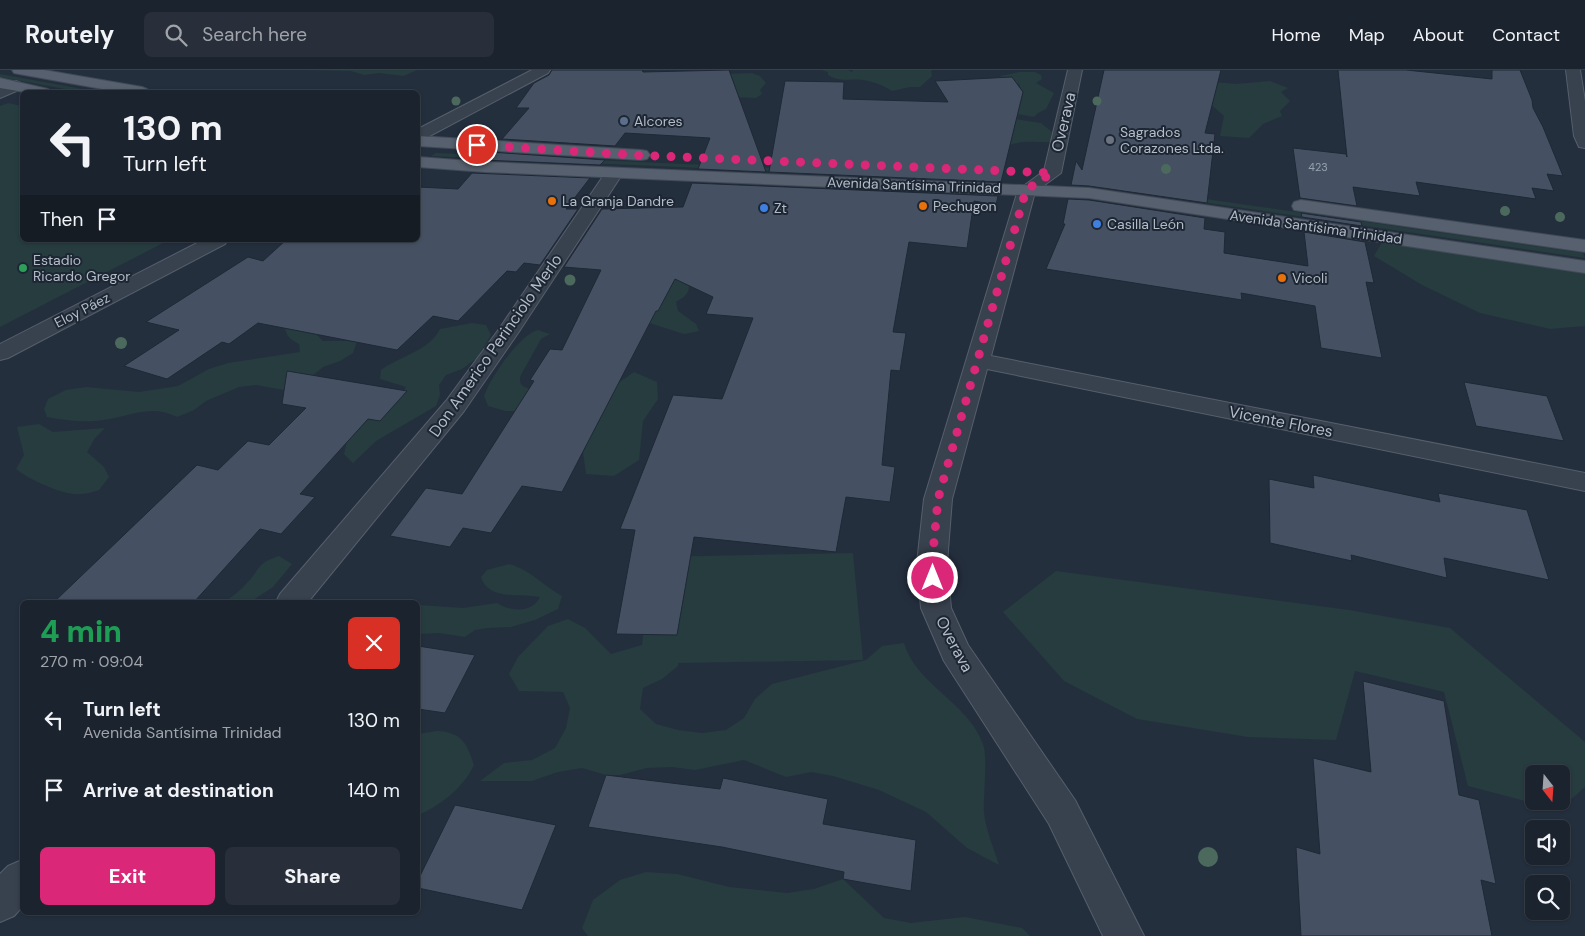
<!DOCTYPE html>
<meta charset="utf-8">
<style>
:root{--surface:#1b232e;--page:#282f3a;--text:#f1f3f6;--muted:#a0a4aa;--line:#39404a;--accent:#db2777}
body{margin:0;font-family:"DM Sans",sans-serif;background:var(--page);color:var(--text);height:100vh;display:flex;flex-direction:column;font-size:19px;white-space:nowrap}
*{box-sizing:border-box;margin:0}
p{font-size:16px;color:var(--muted)}
.icon{flex:none;width:28px;height:28px;fill:none;stroke:currentColor;stroke-width:2;stroke-linecap:round;stroke-linejoin:round}
.map{position:relative;flex:1;overflow:hidden}
.details{position:absolute;left:20px;top:530px;width:400px;height:315px;display:flex;flex-direction:column;background:var(--surface);border-radius:8px;box-shadow:0 1px 4px #0004,0 0 0 1px var(--line)}
.details>*{flex:none}
.guide{position:absolute;left:20px;top:20px;width:400px;height:152px;border-radius:8px;box-shadow:0 1px 4px #0004,0 0 0 1px var(--line);background:#1b232e;color:var(--text);overflow:hidden}
.needle{width:32px;rotate:163deg}
.fabs{position:absolute;left:1525px;top:695px;display:grid;gap:10px}
.fabs a{display:grid;place-items:center;width:45px;height:45px;border-radius:8px;background:var(--surface);box-shadow:0 1px 4px #0004,0 0 0 1px var(--line);font-size:25px}
.pin{position:absolute;display:grid;place-items:center;width:42px;height:42px;color:#fff;margin:-21px;border:2px solid #fff;border-radius:50%;box-shadow:0 1px 5px #0007}
.me{position:absolute;width:55px;margin:-28px;rotate:0deg;stroke-linejoin:round;filter:drop-shadow(0 0 4px #0008)}
.turn{display:flex;align-items:center;gap:18px;height:105px;padding:0 20px;font-size:22px}
.turn .icon{width:65px;height:65px;stroke-width:2.5}
.turn b{display:block;font-size:35px;line-height:42px}
.then{display:flex;align-items:center;height:48px;padding:0 20px;background:#0003;gap:10px;font-size:19px}
.round{display:grid;place-items:center;flex:none;width:52px;height:52px;border-radius:8px;background:var(--page)}
.summary{display:flex;align-items:center;justify-content:space-between;height:85px;padding:0 20px}
h1{font-size:30px;font-weight:800;line-height:38px;color:#1e9e55}
.cta{display:flex;gap:10px;margin-top:auto;padding:10px 20px}
.cta a{flex:1;height:58px;border-radius:8px;background:var(--accent);color:#fff;font-size:20px;font-weight:800;line-height:58px;text-align:center}
.cta a+a{background:var(--page);color:var(--text)}
ul{padding:0;list-style:none}
li{display:flex;align-items:center;gap:15px;height:70px;padding:0 20px}
li div{flex:1}
li b{display:block;font-size:19px}
li em{font-style:normal}
header{display:flex;align-items:center;gap:30px;box-sizing:border-box;height:70px;padding:0 25px;background:var(--surface);border-bottom:1px solid var(--line)}
header strong{font-size:24px}
nav{display:flex;gap:28px;margin-inline-start:auto;font-size:18px}
.search{width:350px;height:45px;background:var(--page);display:flex;align-items:center;gap:12px;box-sizing:border-box;padding:0 18px;border-radius:8px;color:var(--muted);font-size:19px}
.map>svg:first-child{display:block}
</style>
<header>
<strong>Routely</strong>
<div class="search"><svg class="icon" aria-label="search" viewBox="0 0 24 24"><circle cx="10" cy="10" r="6"/><path d="M15 15l6 6"/></svg>Search here</div>
<nav><a>Home</a><a>Map</a><a>About</a><a>Contact</a></nav>
</header>
<div class="map">
<svg width="1585" height="866" viewBox="0 0 1585 866">
<rect width="100%" height="100%" fill="#242f3e"/>
<g fill="#263c3f" fill-rule="evenodd">
<path d="M304,0H417L404,6L379,3L364,5L351,1Z"/>
<path d="M821,0H848L852,2L853,0H933L931,1L932,6L920,17H910L892,21C883,15 874,12 863,10C848,8 842,13 828,5V2Z"/>
<path d="M1019,2H1035L1041,5L1042,9L1036,13L1054,23L1046,39L1038,43L1034,47L1011,43L1022,22L1019,14L1000,10L1001,6Z"/>
<path d="M752,3L760,6L766,13L760,20L762,24L756,28L731,27L727,4Z"/>
<path d="M0,4L99,22H81L0,7Z"/>
<path d="M1270,11L1288,18L1281,22L1290,31L1280,41L1282,46L1263,54L1249,68L1220,66L1224,46L1204,28L1214,12L1236,14Z"/>
<path d="M8,33L22,36V170H169L0,257V36Z"/>
<path d="M1015,49L1041,53L1052,62L1051,67L1057,72C1046,73 1034,71 1023,72C1015,73 1012,75 1003,75Z"/>
<path d="M436,83L998,108V111L431,86Z"/>
<path d="M1101,114L1583,183L1585,188L1100,117Z"/>
<path d="M1385,167L1585,194V256L1550,259L1480,243L1422,215L1374,186Z"/>
<path d="M655,204L689,211C690,223 686,226 676,232L678,241L696,254L699,261L684,264L643,251Z"/>
<path d="M472,253L486,255L491,265L477,288L462,299L446,305L439,315L440,325L436,336L376,371L353,393L344,384L349,362L400,327L406,317L380,309L381,300C400,286 429,281 440,259Z"/>
<path d="M285,255L319,256L316,264L323,271H357L353,283L340,291L323,297L300,316L284,320L256,315L239,317L206,331L194,340L177,347C147,332 125,350 94,351C79,352 62,350 47,347L44,339L48,329L66,320L86,317L139,322L178,316L209,299L228,293L300,282L299,274C290,269 285,266 285,255Z"/>
<path d="M538,260L550,264L541,269L522,303C520,306 519,310 521,314C527,324 585,326 597,324C606,323 625,308 634,302L657,312L658,329L643,351L639,390L614,406L586,404L579,352L542,341H505L488,336L484,326C491,307 519,265 538,260Z"/>
<path d="M39,354L53,362L105,358L95,368L87,382L104,397L109,407L99,420C93,422 87,424 80,424C64,426 28,409 16,399L24,385L17,357Z"/>
<path d="M853,483L863,590L678,593V596L662,609L643,618L640,639L656,654L678,660L702,663L726,660L744,648L755,629L772,614L866,590L882,576L904,573C916,615 968,632 983,674C988,687 983,727 984,743C986,760 994,779 999,795L967,778L926,742L879,720L833,706L811,702L786,707L744,690L695,700L672,697L647,698L620,705H606L582,698L558,702L532,711H480L504,693L532,690L555,678L566,658L570,638L563,622L519,621L509,604L518,587L548,556L568,549L585,558L611,584L642,575L652,487Z"/>
<path d="M279,486L292,494L273,517L250,532H224C232,527 240,521 246,514C261,499 255,494 279,486Z"/>
<path d="M509,494C529,499 544,516 562,526L558,539L535,550L511,557L488,558L475,560L465,567L439,563L418,564V535L463,538L497,533C510,542 533,543 540,527C521,523 488,531 481,507L487,500Z"/>
<path d="M1056,501L1349,540L1450,558L1585,672V717L1559,740L1468,716L1444,622L1355,601L1336,670L1248,667L1137,649L1064,611L1003,542ZM1534,704H1561V731H1534Z"/>
<path d="M437,661C462,662 467,674 474,695C464,717 440,736 418,745V664Z"/>
<path d="M646,802L677,804L729,817L787,823L814,819L843,809L884,848L911,853L965,847L1022,858L1030,866H588L582,858L593,830L620,810Z"/>
</g>
<g fill="#455162" stroke="#1f2835">
<path d="M552,0H642L643,2L729,0L766,102L698,99L710,68L625,63L615,76L502,69L529,38H516L534,13L549,5Z"/>
<path d="M1104,0H1221L1205,63L1215,64L1207,133L1089,116L1071,115L1076,91L1082,100Z"/>
<path d="M1338,0H1406L1492,9V0H1520L1532,30L1533,38L1543,57L1563,106L1547,104L1554,121L1532,118L1536,129L1416,112L1420,126L1353,117L1357,136L1300,128L1293,78L1346,84L1347,87Z"/>
<path d="M1012,7L1023,22L1001,112L769,102L785,11L844,12L843,29L948,32L935,11Z"/>
<path d="M490,82L605,90L600,95L483,90Z"/>
<path d="M472,103L590,108L566,139H578L540,195L524,193L516,202L507,201L458,251L433,246L397,280L258,253L229,274L222,272L167,309L124,296L179,260L146,252L248,187L263,191L286,170H418V117L458,119Z"/>
<path d="M692,113L998,126L996,135L974,131L967,178L909,172L893,262L906,263L900,301L891,300L882,395L895,397L890,432L846,427L836,482L694,467L677,565L616,564L635,460L620,459L673,325L722,329L753,248L706,244L713,227L675,209L658,241H656L562,422L522,416L491,463L463,458L450,477L390,466L426,418L462,424L534,311L530,310L550,279L562,280L601,200L564,197L602,139L683,137Z"/>
<path d="M1068,129L1089,130L1205,148L1204,159L1225,162L1224,183L1308,196L1304,162L1365,172L1374,213L1366,212L1382,288L1321,278L1315,236L1241,223L1242,230L1046,199L1065,154H1063Z"/>
<path d="M1301,143L1361,152L1362,156L1302,147Z"/>
<path d="M287,301L407,321L380,351L368,349L300,424L315,427L281,464L260,459L194,532H54L197,395L218,400L248,371L269,375L306,338L282,334Z"/>
<path d="M1464,312L1547,326L1564,371L1476,356Z"/>
<path d="M1313,405L1440,432L1438,423L1527,440L1549,510L1444,488L1447,508L1351,485L1352,491L1270,473L1269,409L1314,418Z"/>
<path d="M418,576L475,585L445,643L418,639Z"/>
<path d="M1363,611L1444,631L1459,725L1479,730L1496,814L1481,810L1492,866H1301L1296,777L1320,784L1313,688L1371,702Z"/>
<path d="M606,705L720,719L723,708L828,729L823,754L916,770L911,821L843,809L844,802L722,777L588,757Z"/>
<path d="M455,735L556,755L522,840L418,818V810Z"/>
</g>
<g fill="none" stroke-linecap="round" stroke-linejoin="round">
<g stroke="#565f6c" stroke-width="2">
<g id="minor">
<path d="M532,0H550L548,3L424,69L418,70V59Z"/>
<path d="M1068,0H1082L1061,103L1035,122L991,286L1585,403V421L987,299L952,429L947,493L951,538L968,575L1075,730L1144,866H1103L1049,754L944,591L921,538L917,493L924,429L1018,120L1044,101Z"/>
<path d="M1566,0H1580L1585,31V78L1579,77L1574,66Z"/>
<path d="M16,11L21,13L24,16L21,19L0,28V17Z"/>
<path d="M614,98L620,99L623,103L518,263L464,341L308,532H276L280,524L446,331L499,259L608,99Z"/>
<path d="M203,170H228L225,174L8,288L0,290V274Z"/>
<path d="M22,790V837L14,846L0,852V804L8,796Z"/>
</g>
</g>
<g stroke="#414a57" stroke-width="2">
<g id="primary">
<path d="M12,0H44L142,17L147,19L150,22H119L19,4L14,3Z"/>
<path d="M0,8L48,19L51,22H24L0,18Z"/>
<path d="M418,66L641,80L647,81L650,85L647,89L641,90L418,76Z"/>
<path d="M418,87L485,92L1089,118L1585,191V203L1089,128L485,102L418,97Z"/>
<path d="M1301,130L1585,170V182L1294,140L1292,136L1294,132Z"/>
</g>
</g>
<use href="#minor" fill="#38414e" fill-rule="evenodd"/>
<use href="#primary" fill="#56606e" fill-rule="evenodd"/>
</g>
<g fill="#4b6a5d">
<circle cx="456" cy="31" r="4.5"/>
<circle cx="1097" cy="31" r="4.5"/>
<circle cx="1166" cy="99" r="5"/>
<circle cx="1505" cy="141" r="5"/>
<circle cx="1560" cy="147" r="5"/>
<circle cx="570" cy="210" r="5.5"/>
<circle cx="121" cy="273" r="6"/>
<circle cx="1208" cy="787" r="10"/>
</g>
<g fill="none" stroke-linecap="round" stroke-linejoin="round">
<path stroke="#db2777" stroke-width="9" stroke-dasharray="0 16.2" d="M477,75L634,85L1052,103L1026,120L938,429L932,493L933,508"/>
</g>
<circle fill="#5c6f8a" stroke="#1d2633" stroke-width="2" cx="624" cy="51" r="5"/>
<circle fill="#6b7280" stroke="#1d2633" stroke-width="2" cx="1110" cy="70" r="5"/>
<g fill="#e8710a" stroke="#1d2633" stroke-width="2">
<circle cx="552" cy="131" r="5"/>
<circle cx="923" cy="136" r="5"/>
<circle cx="1282" cy="208" r="5"/>
</g>
<g fill="#3f7fe0" stroke="#1d2633" stroke-width="2">
<circle cx="764" cy="138" r="5"/>
<circle cx="1097" cy="154" r="5"/>
</g>
<circle fill="#2e9e5b" stroke="#1d2633" stroke-width="2" cx="23" cy="198" r="5"/>
<g text-anchor="middle" stroke-width="4" stroke-linejoin="round" paint-order="stroke">
<g font-size="11" fill="#98a1af">
<text x="1318" y="101">423</text>
</g>
<g font-size="14" fill="#b4bcc9" stroke="#1d2633" text-anchor="start">
<text x="634" y="56">Alcores</text>
<text x="1120" y="67">Sagrados<tspan x="1120" dy="16">Corazones Ltda.</tspan></text>
<text x="562" y="136">La Granja Dandre</text>
<text x="933" y="141">Pechugon</text>
<text x="774" y="143">Zt</text>
<text x="1107" y="159">Casilla León</text>
<text x="33" y="195">Estadio<tspan x="33" dy="16">Ricardo Gregor</tspan></text>
<text x="1292" y="213">Vicoli</text>
</g>
<g font-size="14" fill="#b4bcc9" stroke="#1d2633">
<text transform="translate(914 115) rotate(2)" y="5">Avenida Santísima Trinidad</text>
<text transform="translate(1316 157) rotate(8)" y="5">Avenida Santísima Trinidad</text>
<text transform="translate(82 240) rotate(-27)" y="5">Eloy Páez</text>
</g>
<g font-size="16" fill="#b4bcc9" stroke="#1d2633">
<text transform="translate(1063 52) rotate(-77)" y="6">Overava</text>
<text transform="translate(495 275) rotate(-55)" y="6">Don Americo Perinciolo Merlo</text>
<text transform="translate(1281 351) rotate(11)" y="6">Vicente Flores</text>
<text transform="translate(955 574) rotate(62)" y="6">Overava</text>
</g>
</g>
</svg>
<div class="fabs">
<a><svg class="needle" viewBox="-14 -14 28 28"><path d="M0-13l5 13h-10z" fill="#e53935"/><path d="M0 13l5-13h-10z" fill="#a0a4aa"/></svg></a>
<a><svg class="icon" aria-label="sound" viewBox="0 0 24 24"><path d="M4 9h4l5-4v14l-5-4H4zM17 9q2 3 0 6"/></svg></a>
<a><svg class="icon" aria-label="search" viewBox="0 0 24 24"><circle cx="10" cy="10" r="6"/><path d="M15 15l6 6"/></svg></a>
</div>
<div class="pin" style="left:477px;top:75px;background:#d93025"><svg class="icon" aria-label="arrive" viewBox="0 0 24 24"><path d="M6 21V4h12l-3 4 3 4H6"/></svg></div>
<svg class="me" style="left:933px;top:508px" viewBox="-20 -20 40 40"><circle r="17" fill="#db2777" stroke="#fff" stroke-width="3"/><path d="M0-11L8 9 0 5-8 9z" fill="#fff"/></svg>
<div class="guide">
<div class="turn"><svg class="icon" aria-label="left" viewBox="0 0 24 24"><path d="M17 20v-9H6M10 6l-5 5 5 5"/></svg><div><b>130 m</b>Turn left</div></div>
<div class="then">Then<svg class="icon" aria-label="arrive" viewBox="0 0 24 24"><path d="M6 21V4h12l-3 4 3 4H6"/></svg></div>
</div>
<section class="details">
<div class="summary"><div><h1>4 min</h1><p>270 m · 09:04</p></div><a class="round" style="background:#d93025;color:#fff"><svg class="icon" aria-label="close" viewBox="0 0 24 24"><path d="M6 6l12 12M18 6L6 18"/></svg></a></div>
<ul>
<li><svg class="icon" aria-label="left" viewBox="0 0 24 24"><path d="M17 20v-9H6M10 6l-5 5 5 5"/></svg><div><b>Turn left</b><p>Avenida Santísima Trinidad</p></div><em>130 m</em></li>
<li><svg class="icon" aria-label="arrive" viewBox="0 0 24 24"><path d="M6 21V4h12l-3 4 3 4H6"/></svg><div><b>Arrive at destination</b></div><em>140 m</em></li>
</ul>
<div class="cta"><a>Exit</a><a>Share</a></div>
</section>
</div>
